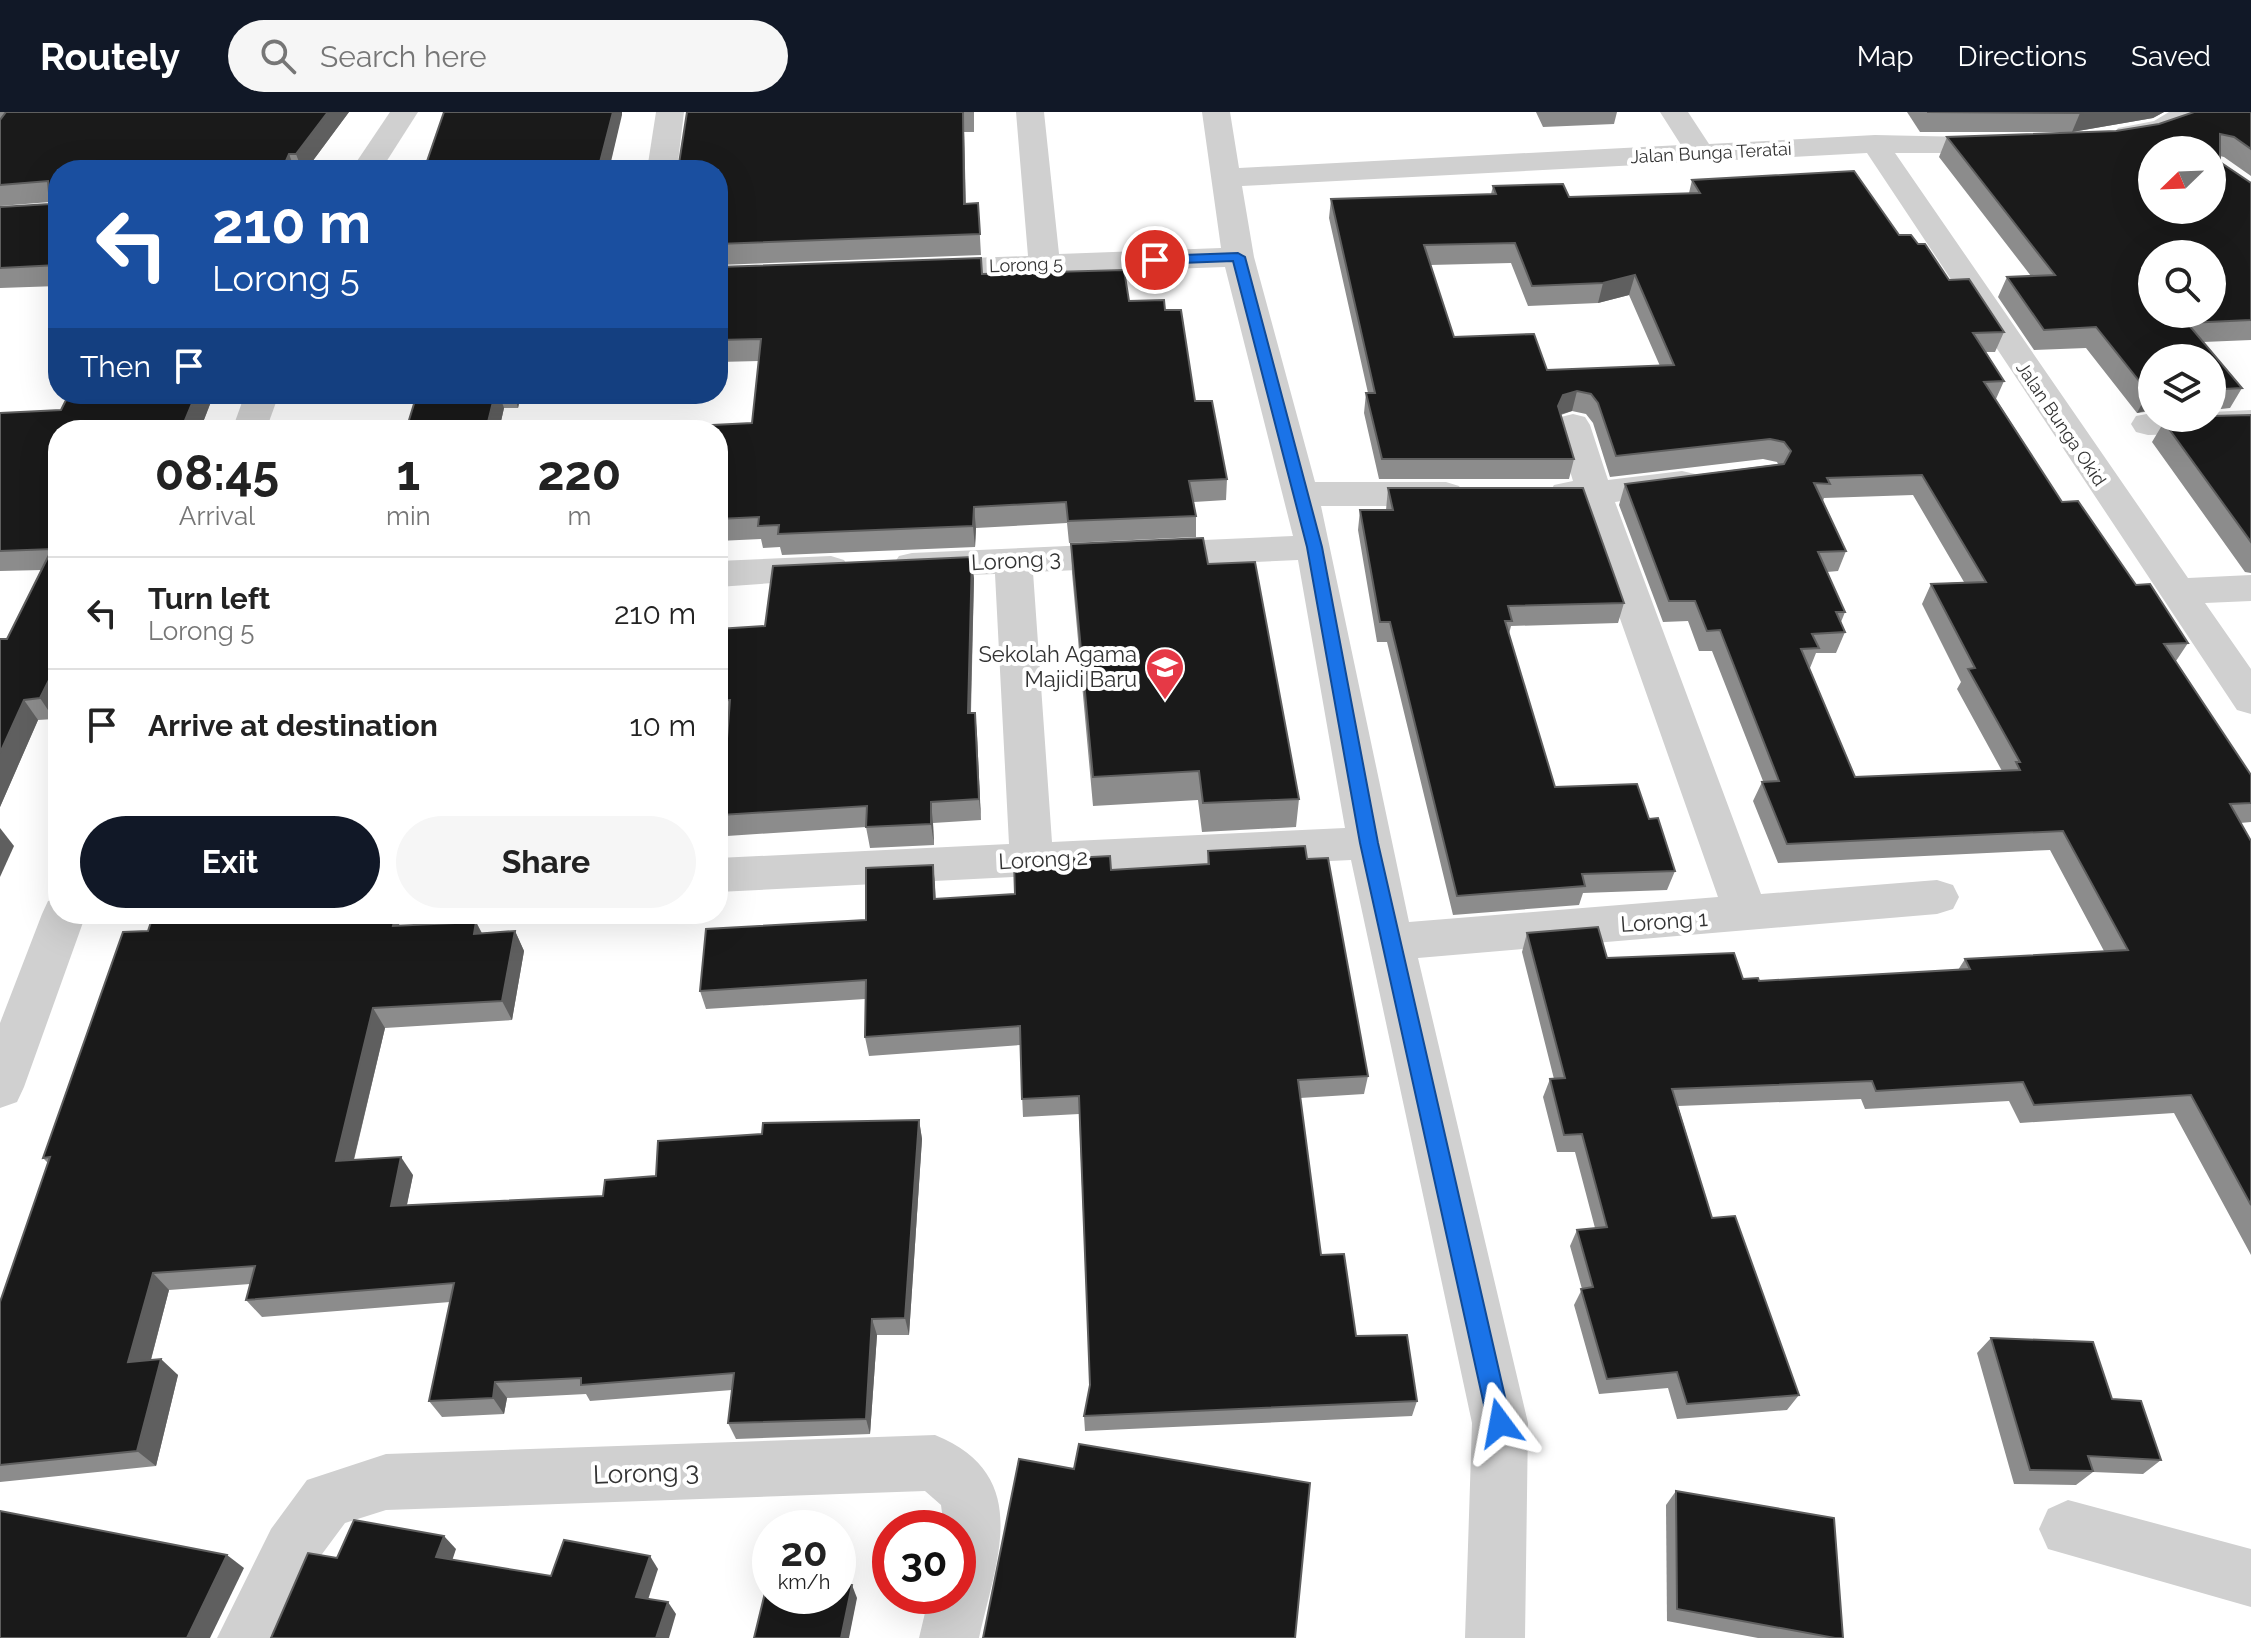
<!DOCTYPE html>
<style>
:root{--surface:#fff;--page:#f6f6f6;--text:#222;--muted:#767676;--line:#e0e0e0;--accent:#111827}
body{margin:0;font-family:Raleway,sans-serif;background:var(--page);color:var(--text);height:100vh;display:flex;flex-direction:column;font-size:30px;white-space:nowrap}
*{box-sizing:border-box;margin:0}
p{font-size:26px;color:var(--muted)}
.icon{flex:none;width:44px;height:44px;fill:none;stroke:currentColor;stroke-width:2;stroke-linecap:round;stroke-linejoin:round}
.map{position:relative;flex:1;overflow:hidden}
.details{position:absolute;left:48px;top:308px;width:680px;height:504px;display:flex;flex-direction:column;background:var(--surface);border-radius:32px;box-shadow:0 8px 32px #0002}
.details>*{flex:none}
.guide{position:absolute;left:48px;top:48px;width:680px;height:244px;border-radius:32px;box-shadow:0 8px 32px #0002;background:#1a4fa0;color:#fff;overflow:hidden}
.needle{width:52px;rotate:247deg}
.controls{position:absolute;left:2138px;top:24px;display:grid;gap:16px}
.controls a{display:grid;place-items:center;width:88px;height:88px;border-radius:50%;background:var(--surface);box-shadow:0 8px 32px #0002;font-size:40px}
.speed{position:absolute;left:752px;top:1398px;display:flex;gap:16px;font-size:40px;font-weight:700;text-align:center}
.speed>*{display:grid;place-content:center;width:104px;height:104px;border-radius:50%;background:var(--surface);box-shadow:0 8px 32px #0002;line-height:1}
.speed small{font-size:20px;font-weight:400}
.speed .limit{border:12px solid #d22;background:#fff;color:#111}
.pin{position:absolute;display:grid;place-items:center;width:68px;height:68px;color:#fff;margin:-34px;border:4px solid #fff;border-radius:50%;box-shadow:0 2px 8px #0007}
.me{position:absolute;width:88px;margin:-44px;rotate:347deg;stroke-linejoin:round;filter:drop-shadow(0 0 6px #0008)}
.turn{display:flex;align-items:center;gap:28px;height:168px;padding:0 32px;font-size:36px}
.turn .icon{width:104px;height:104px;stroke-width:2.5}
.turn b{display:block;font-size:56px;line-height:68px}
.then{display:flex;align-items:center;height:76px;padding:0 32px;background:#0003;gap:16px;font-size:30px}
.eta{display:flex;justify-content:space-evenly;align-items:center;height:136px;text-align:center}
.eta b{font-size:48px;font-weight:700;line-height:56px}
.cta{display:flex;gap:16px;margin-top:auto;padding:16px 32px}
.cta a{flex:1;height:92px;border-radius:48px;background:var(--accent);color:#fff;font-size:32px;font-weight:700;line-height:92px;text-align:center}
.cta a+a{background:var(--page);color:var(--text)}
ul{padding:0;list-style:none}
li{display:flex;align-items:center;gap:24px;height:112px;padding:0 32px;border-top:2px solid var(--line)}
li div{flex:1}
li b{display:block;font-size:30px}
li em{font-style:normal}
header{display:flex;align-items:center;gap:48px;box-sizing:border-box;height:112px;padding:0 40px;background:var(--accent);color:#fff}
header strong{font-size:38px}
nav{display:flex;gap:44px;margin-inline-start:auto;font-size:28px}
.search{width:560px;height:72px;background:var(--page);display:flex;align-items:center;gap:20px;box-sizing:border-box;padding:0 28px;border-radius:44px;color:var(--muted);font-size:30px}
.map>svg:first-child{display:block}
</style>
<header>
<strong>Routely</strong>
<div class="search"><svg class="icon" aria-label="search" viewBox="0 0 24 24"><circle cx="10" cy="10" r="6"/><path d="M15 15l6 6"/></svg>Search here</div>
<nav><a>Map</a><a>Directions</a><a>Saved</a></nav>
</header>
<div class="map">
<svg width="2251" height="1526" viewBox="0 0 2251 1526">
<rect width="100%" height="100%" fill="#fff"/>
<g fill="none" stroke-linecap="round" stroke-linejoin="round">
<g fill="#d0d0d0" fill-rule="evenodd">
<path d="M390,0H418L381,58H351Z"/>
<path d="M656,0H684L677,58H647Z"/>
<path d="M1016,0H1044L1059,142L1221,136L1202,0H1230L1239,56L1681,33L1660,0H1688L1709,32L1875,23L2014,26L2018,32L2014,38L2004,41H1895L2188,466L2251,463V489L2205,491L2251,557V602L2237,598L1867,41L1242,74L1254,145L1315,370H1446L1459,374L1464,382L1459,390L1446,394H1321L1409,810L1718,785L1580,393L1554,389L1549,381L1554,373L1573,369L1556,313L1561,305L1573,302L1585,305L1590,313L1608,368L1682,359L1695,362L1700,370L1695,378L1615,390L1761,782L1937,768L1953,773L1959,785L1953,797L1937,802L1418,846L1528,1311L1525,1526H1465L1472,1311L1351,748L718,780V746L1009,732L995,462L912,465L899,462L893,453L899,444L912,441L1293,424L1225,155L920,166L909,164L904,157L909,150L920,148L1028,144ZM1298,448L1345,716L1052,730L1033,460Z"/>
<path d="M2169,0H2204C2189,22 2143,34 2118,28L2114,22L2118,16L2154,9Z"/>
<path d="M245,282H279L266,318H232Z"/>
<path d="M2251,298V320L2148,323L2136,320L2131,312L2136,304L2152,301V306H2212V300Z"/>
<path d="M831,444L844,448L850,457L844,466L718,475V449Z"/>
<path d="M58,786V802H86L24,975L17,990L0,996V911L42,802L48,789Z"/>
<path d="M935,1323C1033,1363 997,1446 979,1526H919L929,1484H958V1416H944L941,1393L925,1379L386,1398L345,1411L311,1457L278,1526H217L271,1417L307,1368L386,1342Z"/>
<path d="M2068,1388L2251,1437V1495L2048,1437L2039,1417L2048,1397Z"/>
</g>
</g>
<g fill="#8c8c8c" fill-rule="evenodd">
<path d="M0,0H349L306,58H58V174L0,176V95L50,92V90L0,94Z"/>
<path d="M687,0H974V20H964L966,92L978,91L981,143L718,153V58Z"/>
<path d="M1536,0H1617L1614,12L1543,15Z"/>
<path d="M1907,0H2164L2153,6L2072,20H1920Z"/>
<path d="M2251,0V64L2224,45L2220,44V50L2251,71V228L2203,230L2242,276L2230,296L2212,298V246H2152V299L2137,301L2086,236L2034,238L1998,185L2007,165L2031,164L1939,45L1947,25L2116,19Z"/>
<path d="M1692,68L1899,123L1918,132L1949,168L2004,220L1995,240H1986L2004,269L1996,287L2062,390L2188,531L2176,549L2251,663V710L2240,711L2251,729V1143L2174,1001L2020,1011L2009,989L1865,997L1861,987L1678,994L1712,1106L1799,1283L1787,1298L1677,1307L1668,1276L1599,1282L1574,1193L1582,1177L1570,1134L1577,1118L1595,1116L1575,1040H1557L1543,985L1550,967H1554L1522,840L1527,821L1607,846L1759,869L1958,858L1965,847L2104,839L2050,738L1778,751L1753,689L1762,670L1763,669L1712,539H1699L1688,509L1663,510L1619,393L1625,372L1778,352L1777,350L1763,347L1610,365L1593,311L1586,302L1572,299L1561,303L1574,347L1569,367H1379L1364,301L1366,281H1368L1329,106L1331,87L1491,82L1493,74L1569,85L1689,81ZM1511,151L1528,194L1598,191L1629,183L1660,254L1547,258L1454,225L1430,153ZM1913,383L1964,470L1931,472L1922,492L1961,570L1957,577L2002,659L1855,665L1809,556H1810L1816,541H1836L1845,520L1841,510L1845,500L1827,460L1838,459L1846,439L1823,389L1824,386Z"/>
<path d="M718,155L982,162L1129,189L1165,198L1195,289L1227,367L1226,388L1194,390L1196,404V425L1069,431L1067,411L976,416L975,435L782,443L780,435L763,436L761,427L718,429V318L752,311L759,249L718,250Z"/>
<path d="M69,282H214L200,318H58V599L54,607L38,608L0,695V527H7L42,458L0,459V301L61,298Z"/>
<path d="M417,282H631L520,287L518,296H504L499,318H406Z"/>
<path d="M2251,303V461L2245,460L2152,330L2164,310H2166L2168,306Z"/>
<path d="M1388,376L1624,491L1618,511L1511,514L1509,522L1555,675L1649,707L1675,759L1667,778L1583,781L1579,793L1453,803L1387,530H1377L1358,418L1360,398H1386Z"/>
<path d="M1071,432L1208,452L1299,687L1296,715L1202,720L1198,688L1093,694L1072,461Z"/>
<path d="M974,466L971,601H975L981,708L933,711L934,733L870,736L866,715L727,724L721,703L728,610H718V517L765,514Z"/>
<path d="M1208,739L1307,747L1368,964L1364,982L1300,986L1321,1143L1356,1224L1417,1289L1412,1304L1085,1319L1084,1304L1090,1273L1079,1002L1023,1005L1020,933L869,944L865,925V887L706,897L700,879L866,808L933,753L936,787L1015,782L1111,758L1207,753Z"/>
<path d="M191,802H384V805H395L400,814L476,810L482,821L515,819L524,839L512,908L385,916L354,1048L413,1063L407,1093L603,1084L762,1022L919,1008L922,1027L909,1223H877L870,1322L736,1327L728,1311L732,1278L590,1289L586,1282L507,1286L504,1302L442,1305L429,1289L450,1190L262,1205L246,1188L250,1172L169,1178L151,1248L178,1263L156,1354L0,1370V1190L48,1051L43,1046L148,819Z"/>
<path d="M1991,1226L2112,1287L2161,1348L2143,1362L2093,1360L2076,1373L2014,1372L1977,1241Z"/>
<path d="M1676,1379L1843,1526H1758L1667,1509L1666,1393Z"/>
</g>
<g fill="#5f5f5f">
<path d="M328,0H349L306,58H302L296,42Z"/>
<path d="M613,0H622V3L609,58H598Z"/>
<path d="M963,0L964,20L966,113L964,92Z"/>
<path d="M2084,0H2164L2153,6L2072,20L2080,1Z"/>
<path d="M289,42L295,58H282Z"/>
<path d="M1635,163L1629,183L1598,191L1603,171Z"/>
<path d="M1577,279L1572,299L1558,303V294L1563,283Z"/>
<path d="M2148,280H2152V297L2137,301Z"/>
<path d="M196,282H214L200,318H181Z"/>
<path d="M495,282H499L504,296L499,318H486Z"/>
<path d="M514,282H518L520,287L518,296Z"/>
<path d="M974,395L976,416L975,435L973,414Z"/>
<path d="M972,445L974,466L970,622L968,601Z"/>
<path d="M58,550V599L54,607L40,586Z"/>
<path d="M24,588L38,608L0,695V641Z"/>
<path d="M975,601L977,622L981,708L979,687Z"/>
<path d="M931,690L933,711L934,733L931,712Z"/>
<path d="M0,716L14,734L0,765Z"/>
<path d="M933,753L935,772L936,806L934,787Z"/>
<path d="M368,802H384L378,826L367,806Z"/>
<path d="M395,805L406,825L393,814Z"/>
<path d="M476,810L486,830L474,822Z"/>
<path d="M515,819L524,839L512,908L502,889Z"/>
<path d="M373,896L385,916L349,1067L336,1049Z"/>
<path d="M919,1008L922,1027L909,1223L905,1206Z"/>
<path d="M401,1045L413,1063L403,1111L391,1094Z"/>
<path d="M153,1161L169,1178L146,1266L128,1250Z"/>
<path d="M872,1207L877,1223L870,1322L866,1307Z"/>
<path d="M161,1247L178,1263L156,1354L137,1339Z"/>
<path d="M495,1270L507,1286L504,1302L493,1286Z"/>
<path d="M444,1424L456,1437L449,1458L436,1445Z"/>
<path d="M227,1443L244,1456L210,1526H187Z"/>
<path d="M650,1444L658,1457L645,1497L636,1485Z"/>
<path d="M852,1473L857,1486L849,1526H841Z"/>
<path d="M668,1490L676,1502L669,1526H656Z"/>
</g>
<g fill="#1a1a1a" stroke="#5f5f5f" stroke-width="2" fill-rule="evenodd">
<path d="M6,0H328L296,42H289L282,58H58V153L0,156V95L50,92L48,69L0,73V8Z"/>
<path d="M444,0H613L598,58H424Z"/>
<path d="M687,0H963L964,92L978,91L980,122L718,132V58H678Z"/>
<path d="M1927,0H2084L2080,1Z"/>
<path d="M2194,0H2251V37L2234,25L2220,22V50L2251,71V208L2187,211L2242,276L2224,277L2221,283H2212V246H2152V280H2148L2096,215L2044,218L2007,165L2055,163L1947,25L2116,19L2159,12ZM2152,38H2212V98H2152ZM2152,142H2212V202H2152Z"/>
<path d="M1854,59L1899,123H1911L1918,132H1925L1949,168L1969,167L2004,220L1973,221L2004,269L1984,270L2062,390L2078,389L2136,473L2150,472L2188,531L2164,532L2251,663V691L2230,692L2251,729V1093L2191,983L2034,993L2023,970L1876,979L1872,969L1672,977L1712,1106L1735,1104L1799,1283L1687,1292L1677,1260L1607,1267L1581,1177L1593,1175L1577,1118L1607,1115L1582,1022L1564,1023L1550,967L1565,966L1527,821L1598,815L1607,846L1734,841L1743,867L1758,866L1759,869L1970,857L1965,847L2128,838L2063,719L1787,732L1762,670L1779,669L1720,518L1707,519L1695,489H1669L1625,372L1784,352L1791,339L1784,330L1770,327L1616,344L1598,291L1591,282L1577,279L1563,283L1558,294L1574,347H1382L1366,281H1375L1331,87L1496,82L1493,74L1563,72L1569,85L1700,81L1692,68ZM1515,131L1532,174L1603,171L1635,163L1674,253L1547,258L1534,222L1454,225L1424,133ZM1922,363L1986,470L1931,472L1975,556L1968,557L2020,650H2016L2020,658L1855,665L1801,537L1819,536L1812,522L1845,520L1836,500H1845L1818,440L1846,439L1814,371L1830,372L1827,366Z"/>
<path d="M981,146L982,162L1124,158L1129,189L1164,188L1165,198H1181L1195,289H1212L1227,367L1189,369L1196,404L1068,409L1066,390L974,395L973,414L778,422L779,413L758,414L759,405L718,407V318H652L653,316L752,311L761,227L718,228V155Z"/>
<path d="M69,282H196L181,318H58V550L40,586L24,588L0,641V527H7L52,437L0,439V301L61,298Z"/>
<path d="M417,282H495L486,318H406Z"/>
<path d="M2251,303V430L2164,310L2171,309L2168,306H2212V304Z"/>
<path d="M1388,376H1583L1624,491L1508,494L1512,509H1505L1555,675L1637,672L1649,707L1658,706L1675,759L1582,762L1585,774L1457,784L1390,510H1380L1360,398H1393Z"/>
<path d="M1203,426L1208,452L1255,450L1299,687L1203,691L1199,659L1093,665L1071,432Z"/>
<path d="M972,445L968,601H975L979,687L931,690V712L866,715L867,694L721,703L730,588L718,589V517L765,514L773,454Z"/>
<path d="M1305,734L1307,747L1328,746L1368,964L1298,968L1321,1143L1344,1142L1356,1224L1407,1223L1417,1289L1084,1304L1090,1273L1079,984L1022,987L1020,914L865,925L866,868L700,879L706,817L866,808V756L933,753L934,787L1015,782L1014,749L1110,744L1111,758L1209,752L1208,739Z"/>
<path d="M191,802H368L367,806L395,805L393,814L476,810L474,822L515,819L502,889L373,896L336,1049L401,1045L391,1094L603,1084L605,1068L656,1064L658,1029L762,1022L763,1011L919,1008L905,1206L872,1207L866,1307L728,1311L734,1261L581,1273V1266L495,1270L493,1286L429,1289L454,1171L246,1188L255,1154L153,1161L128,1250L161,1247L137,1339L0,1353V1190L50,1045L43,1046L123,820L148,819L153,804Z"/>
<path d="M1991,1226L2093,1230L2112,1287L2141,1289L2161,1348L2088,1344L2093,1359L2030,1358Z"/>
<path d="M1079,1332L1310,1371L1295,1526H983L1019,1347L1074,1357Z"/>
<path d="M1676,1379L1834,1406L1843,1526H1835L1677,1497Z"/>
<path d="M0,1399L227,1443L187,1526H0Z"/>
<path d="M354,1408L444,1424L436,1445L551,1464L564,1428L650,1444L636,1485L668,1490L656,1526H271L308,1441L337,1446Z"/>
<path d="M770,1460V1484H838V1471L852,1473L841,1526H754Z"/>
</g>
<path fill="#1a73e8" stroke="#114b97" stroke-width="2" d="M1238,141L1245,145L1322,435L1378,731L1511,1311L1508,1319L1500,1322L1492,1319L1488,1311L1360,731L1307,435L1233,149L1155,152L1149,148L1155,144Z"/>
<defs>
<g id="school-pin" transform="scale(2)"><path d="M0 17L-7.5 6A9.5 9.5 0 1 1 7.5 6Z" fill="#e63946" stroke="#fff"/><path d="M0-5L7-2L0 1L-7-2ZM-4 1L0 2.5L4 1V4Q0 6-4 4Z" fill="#fff"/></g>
</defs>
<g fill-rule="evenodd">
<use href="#school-pin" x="1165" y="555"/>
</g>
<g text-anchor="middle" stroke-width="8" stroke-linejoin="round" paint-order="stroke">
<g font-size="18" fill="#333" stroke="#fff">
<text transform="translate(1711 41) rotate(-3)" y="6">Jalan Bunga Teratai</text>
<text transform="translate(1026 153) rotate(-2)" y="6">Lorong 5</text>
<text transform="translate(2061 312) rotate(56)" y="6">Jalan Bunga Okid</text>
</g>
<g font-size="22" fill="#333" stroke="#fff">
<text transform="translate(1016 448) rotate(-3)" y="8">Lorong 3</text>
<text transform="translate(1043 747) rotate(-3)" y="8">Lorong 2</text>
<text transform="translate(1664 809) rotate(-4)" y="8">Lorong 1</text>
</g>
<g font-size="22" fill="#333" stroke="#fff" text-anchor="end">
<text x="1137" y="550">Sekolah Agama<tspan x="1137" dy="25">Majidi Baru</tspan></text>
</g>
<g font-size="26" fill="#333" stroke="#fff">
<text transform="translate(646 1361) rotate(-2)" y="9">Lorong 3</text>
</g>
</g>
</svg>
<div class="controls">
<a><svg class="needle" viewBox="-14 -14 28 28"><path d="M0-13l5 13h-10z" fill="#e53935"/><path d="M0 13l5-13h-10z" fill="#767676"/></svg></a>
<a><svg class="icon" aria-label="search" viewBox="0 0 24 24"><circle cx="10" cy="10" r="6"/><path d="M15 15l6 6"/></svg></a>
<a><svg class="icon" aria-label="layers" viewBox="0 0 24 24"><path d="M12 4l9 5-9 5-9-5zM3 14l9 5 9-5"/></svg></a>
</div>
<div class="speed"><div>20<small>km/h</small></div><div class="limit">30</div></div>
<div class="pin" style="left:1155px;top:148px;background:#d93025"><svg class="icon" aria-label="arrive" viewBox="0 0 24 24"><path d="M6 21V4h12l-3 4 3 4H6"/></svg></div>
<svg class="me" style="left:1500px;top:1311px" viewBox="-20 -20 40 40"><path d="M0-17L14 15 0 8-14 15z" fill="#1a73e8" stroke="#fff" stroke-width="4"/></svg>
<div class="guide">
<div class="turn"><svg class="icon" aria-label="left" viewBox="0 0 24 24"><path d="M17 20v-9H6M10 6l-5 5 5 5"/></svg><div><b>210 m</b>Lorong 5</div></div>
<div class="then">Then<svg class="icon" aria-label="arrive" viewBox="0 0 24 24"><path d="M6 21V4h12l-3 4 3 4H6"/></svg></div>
</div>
<section class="details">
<div class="eta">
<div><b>08:45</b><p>Arrival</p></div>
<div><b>1</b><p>min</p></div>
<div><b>220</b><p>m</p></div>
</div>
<ul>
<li><svg class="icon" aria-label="left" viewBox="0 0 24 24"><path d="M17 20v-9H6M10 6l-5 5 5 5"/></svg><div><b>Turn left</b><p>Lorong 5</p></div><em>210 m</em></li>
<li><svg class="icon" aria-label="arrive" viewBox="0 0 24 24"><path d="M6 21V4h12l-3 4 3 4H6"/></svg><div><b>Arrive at destination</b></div><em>10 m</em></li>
</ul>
<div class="cta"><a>Exit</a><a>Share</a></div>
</section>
</div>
